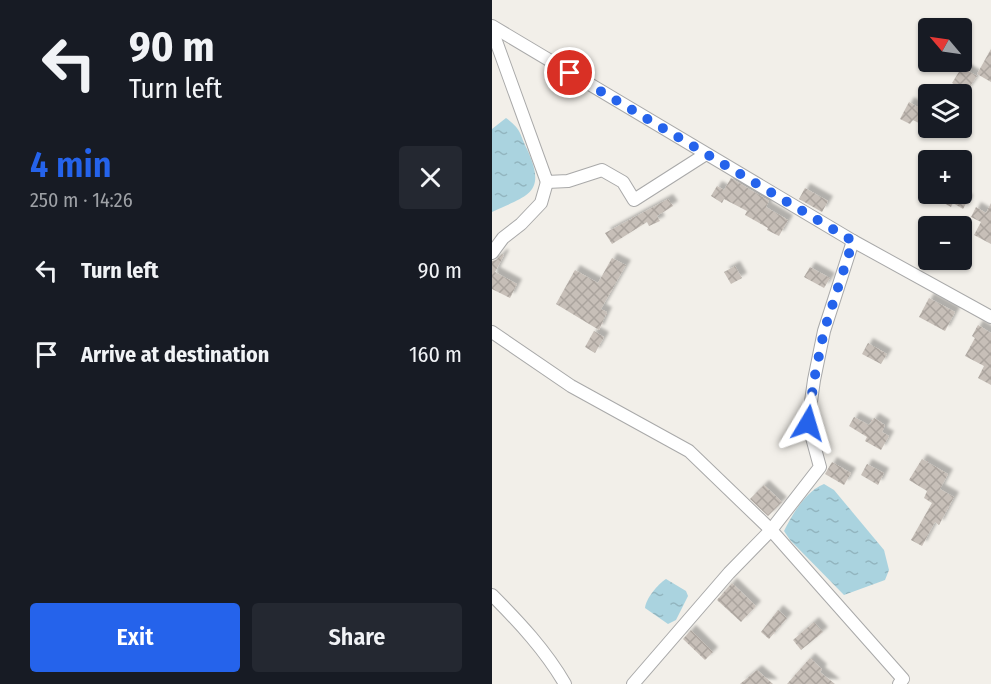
<!DOCTYPE html>
<meta charset="utf-8">
<style>
:root{--surface:#171b24;--page:#242831;--text:#f1f3f6;--muted:#9ea1a6;--accent:#2563eb}
body{margin:0;font-family:"Fira Sans Condensed",sans-serif;background:var(--page);color:var(--text);height:100vh;display:flex;flex-direction:column;font-size:22px;white-space:nowrap}
*{box-sizing:border-box;margin:0}
p{font-size:20px;color:var(--muted)}
.icon{flex:none;width:33px;height:33px;fill:none;stroke:currentColor;stroke-width:2;stroke-linecap:round;stroke-linejoin:round}
.map{position:relative;flex:1;overflow:hidden}
.side{display:flex;flex-direction:column;background:var(--surface);width:492px}
.side>*{flex:none}
.guide{background:#171b24;color:var(--text);overflow:hidden}
.needle{width:39px;rotate:299deg}
.fabs{position:absolute;left:426px;top:18px;display:grid;gap:12px}
.fabs a{display:grid;place-items:center;width:54px;height:54px;border-radius:6px;background:var(--surface);box-shadow:0 2px 4px #0004;font-size:30px}
.pin{position:absolute;display:grid;place-items:center;width:51px;height:51px;color:#fff;margin:-26px;border:3px solid #fff;border-radius:50%;box-shadow:0 2px 6px #0007}
.me{position:absolute;width:66px;margin:-33px;rotate:7deg;stroke-linejoin:round;filter:drop-shadow(0 0 4px #0008)}
.turn{display:flex;align-items:center;gap:21px;height:126px;padding:0 30px;font-size:27px}
.turn .icon{width:78px;height:78px;stroke-width:2.5}
.turn b{display:block;font-size:42px;line-height:51px}
.round{display:grid;place-items:center;flex:none;width:63px;height:63px;border-radius:6px;background:var(--page)}
.headline{display:flex;align-items:center;justify-content:space-between;height:102px;padding:0 30px}
h1{font-size:36px;font-weight:600;line-height:45px;color:var(--accent)}
.cta{display:flex;gap:12px;margin-top:auto;padding:12px 30px}
.cta a{flex:1;height:69px;border-radius:6px;background:var(--accent);color:#fff;font-size:24px;font-weight:600;line-height:69px;text-align:center}
.cta a+a{background:var(--page);color:var(--text)}
ul{padding:0;list-style:none}
li{display:flex;align-items:center;gap:18px;height:84px;padding:0 30px}
li div{flex:1}
li b{display:block;font-size:22px}
li em{font-style:normal}
main{display:flex;flex:1;min-height:0}
.map>svg:first-child{display:block}
</style>
<main>
<section class="side">
<div class="guide">
<div class="turn"><svg class="icon" aria-label="left" viewBox="0 0 24 24"><path d="M17 20v-9H6M10 6l-5 5 5 5"/></svg><div><b>90 m</b>Turn left</div></div>
</div>
<div class="headline"><div><h1>4 min</h1><p>250 m · 14:26</p></div><a class="round"><svg class="icon" aria-label="close" viewBox="0 0 24 24"><path d="M6 6l12 12M18 6L6 18"/></svg></a></div>
<ul>
<li><svg class="icon" aria-label="left" viewBox="0 0 24 24"><path d="M17 20v-9H6M10 6l-5 5 5 5"/></svg><div><b>Turn left</b></div><em>90 m</em></li>
<li><svg class="icon" aria-label="arrive" viewBox="0 0 24 24"><path d="M6 21V4h12l-3 4 3 4H6"/></svg><div><b>Arrive at destination</b></div><em>160 m</em></li>
</ul>
<div class="cta"><a>Exit</a><a>Share</a></div>
</section>
<div class="map">
<svg width="499" height="684" viewBox="0 0 499 684">
<defs>
<pattern id="water-ripples" width="26" height="14" patternUnits="userSpaceOnUse" patternTransform="scale(1.5)"><rect width="26" height="14" fill="#aad3df"/><path d="M2 4q2-2 4 0t4 0M15 11q2-2 4 0t4 0" fill="none" stroke="#92b5bf"/></pattern>
<pattern id="building-cross-hatch" width="8" height="8" patternUnits="userSpaceOnUse" patternTransform="scale(1.5)"><rect width="8" height="8" fill="#c7bfb8"/><path d="M0 0l8 8M0 8l8-8" fill="none" stroke="#aba49e"/></pattern>
<filter id="shadow"><feDropShadow dx="5" dy="-5" stdDeviation="1.5" flood-color="#0004"/></filter>
</defs>
<rect width="100%" height="100%" fill="#f2efe9"/>
<g fill="url(#water-ripples)">
<path d="M14,118C30,130 27,133 35,149C55,193 37,195 0,212V129Z"/>
<path d="M332,484L342,490L392,550L397,570L393,580L352,595L298,540L292,531C301,513 313,492 332,484Z"/>
<path d="M174,579L194,591L196,596L184,620L176,624L153,608C154,598 166,584 174,579Z"/>
</g>
<g fill="url(#building-cross-hatch)" filter="url(#shadow)">
<path d="M499,49V82L485,74Z"/>
<path d="M470,67L485,76L474,92L460,83Z"/>
<path d="M417,102L436,113V128L421,120L418,124L408,119Z"/>
<path d="M239,178L277,201L274,207L296,220L287,236L275,230L276,228L253,215L255,211L232,199L230,203L219,196L225,186L232,190Z"/>
<path d="M313,188L336,201L330,212L307,199Z"/>
<path d="M435,194H467L476,200L471,209L461,203L459,207Z"/>
<path d="M176,199L181,206L165,216L168,221L157,226L155,222L120,244L113,233Z"/>
<path d="M499,203V244L482,235L489,222L479,217L484,207L494,213Z"/>
<path d="M10,254L12,255L3,272L25,284L18,298L0,289V261L4,260Z"/>
<path d="M120,258L134,265L109,309L115,312L107,330L64,304L83,270L106,283Z"/>
<path d="M243,266L250,278L239,284L232,272Z"/>
<path d="M318,267L338,278L332,288L312,277Z"/>
<path d="M437,298L463,312L453,331L427,317Z"/>
<path d="M486,325L499,333V385L486,378L492,366L473,356L483,338L480,336Z"/>
<path d="M102,331L112,337L103,353L93,347Z"/>
<path d="M376,343L395,354L389,364L370,354Z"/>
<path d="M362,417L377,425L382,418L393,425L390,432L397,436L389,450L373,441L375,437L357,426Z"/>
<path d="M430,459L456,474L448,489L462,497L447,525L443,522L430,546L419,540L440,503L432,498L435,491L417,480Z"/>
<path d="M340,462L359,473L352,485L333,474Z"/>
<path d="M375,464L392,473L386,485L369,475Z"/>
<path d="M272,485L290,502L276,516L258,499Z"/>
<path d="M240,583L264,606L249,622L225,600Z"/>
<path d="M286,610L295,618L277,639L269,632Z"/>
<path d="M322,622L331,632L309,650L301,640Z"/>
<path d="M199,630L221,652L213,660L191,639Z"/>
<path d="M318,658L330,669L328,672L343,684H295Z"/>
<path d="M265,670L281,684H248Z"/>
</g>
<g fill="none" stroke-linecap="round" stroke-linejoin="round">
<g stroke="#a9a9a9" stroke-width="14">
<g id="minor">
<path d="M0,26L361,241L499,317"/>
<path d="M0,30L55,182L76,181L110,170L131,182L142,200L214,154"/>
<path d="M0,253L11,238L29,224L49,203L55,182"/>
<path d="M0,332L79,386L197,451L279,530L411,679L407,684"/>
<path d="M0,595C27,622 54,651 73,684"/>
<path d="M141,684L237,573L279,530L328,467L316,423L322,380L332,331L361,241"/>
</g>
</g>
<use href="#minor" stroke="#fff" stroke-width="12"/>
</g>
<g fill="none" stroke-linecap="round" stroke-linejoin="round">
<path stroke="#2563eb" stroke-width="10" stroke-dasharray="0 18" d="M78,73L361,241L332,331L322,380L316,423"/>
</g>
</svg>
<div class="fabs">
<a><svg class="needle" viewBox="-14 -14 28 28"><path d="M0-13l5 13h-10z" fill="#e53935"/><path d="M0 13l5-13h-10z" fill="#9ea1a6"/></svg></a>
<a><svg class="icon" aria-label="layers" viewBox="0 0 24 24"><path d="M12 4l9 5-9 5-9-5zM3 14l9 5 9-5"/></svg></a>
<a>+</a>
<a>−</a>
</div>
<div class="pin" style="left:78px;top:73px;background:#d93025"><svg class="icon" aria-label="arrive" viewBox="0 0 24 24"><path d="M6 21V4h12l-3 4 3 4H6"/></svg></div>
<svg class="me" style="left:316px;top:423px" viewBox="-20 -20 40 40"><path d="M0-17L14 15 0 8-14 15z" fill="#2563eb" stroke="#fff" stroke-width="4"/></svg>
</div>
</main>
